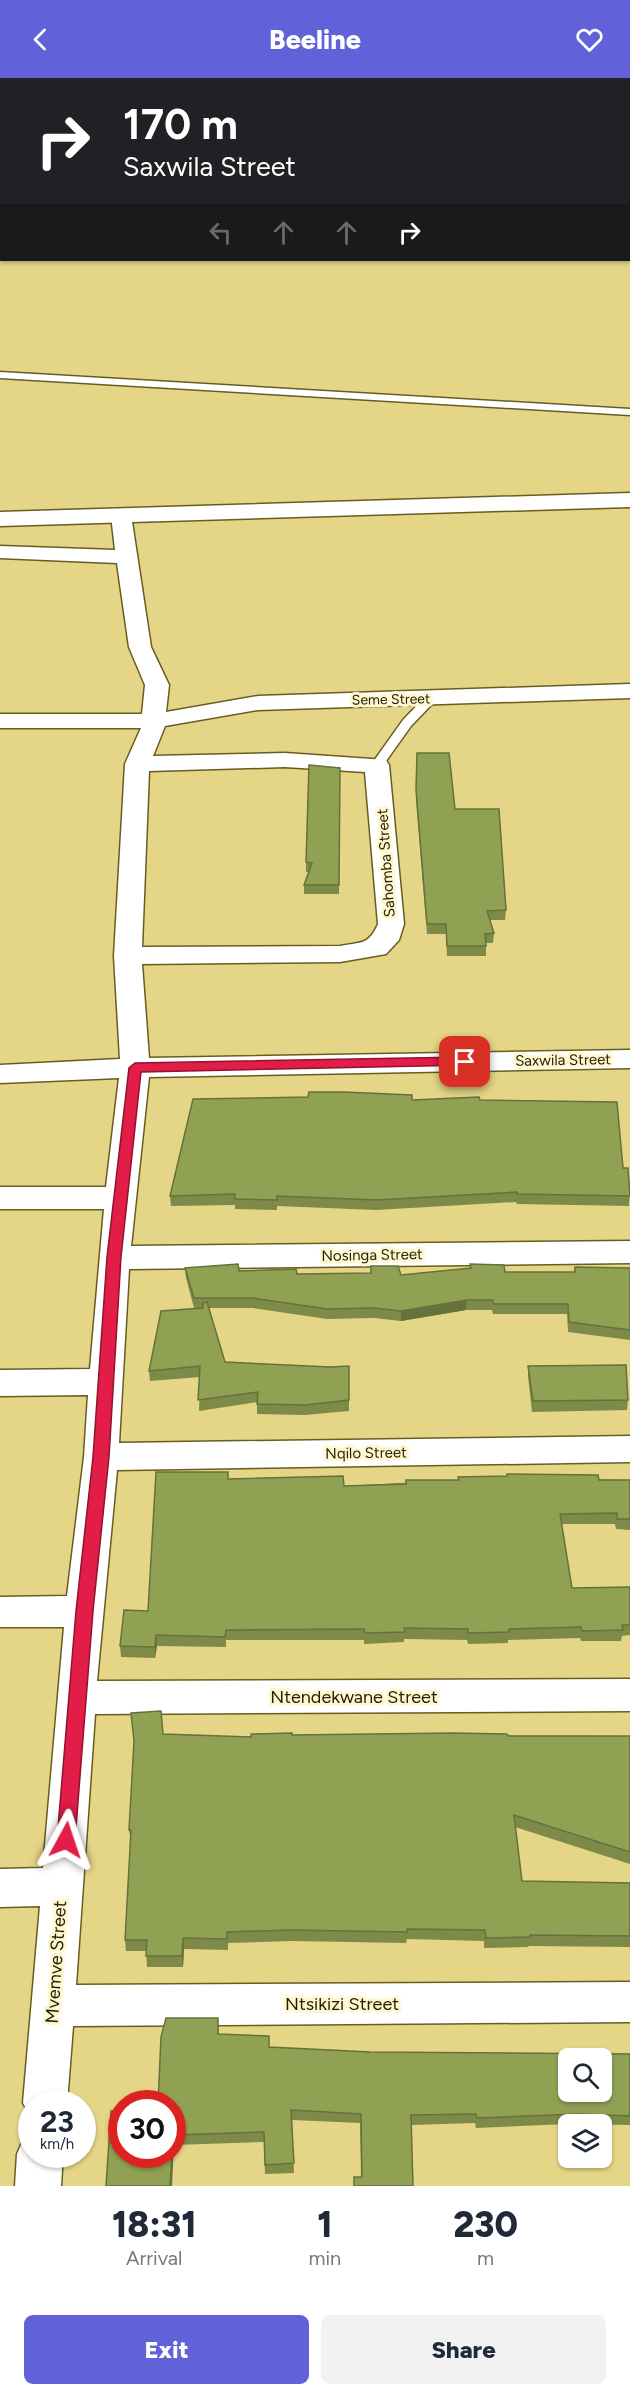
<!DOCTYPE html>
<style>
:root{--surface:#fff;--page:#f2f2f3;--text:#1f2937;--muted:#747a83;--accent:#6161d9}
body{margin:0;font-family:Figtree,sans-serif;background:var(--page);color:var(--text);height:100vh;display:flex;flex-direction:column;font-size:22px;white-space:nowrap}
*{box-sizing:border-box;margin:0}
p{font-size:20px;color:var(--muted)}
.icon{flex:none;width:33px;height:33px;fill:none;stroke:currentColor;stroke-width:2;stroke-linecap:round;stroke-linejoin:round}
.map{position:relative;height:2108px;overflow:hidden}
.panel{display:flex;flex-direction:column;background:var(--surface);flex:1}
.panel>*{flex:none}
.guide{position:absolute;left:0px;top:0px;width:630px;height:183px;box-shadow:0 2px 4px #0004;background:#202124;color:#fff;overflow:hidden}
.controls{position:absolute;left:558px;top:1970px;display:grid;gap:12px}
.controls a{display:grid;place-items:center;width:54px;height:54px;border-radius:9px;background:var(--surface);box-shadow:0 2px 4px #0004;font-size:30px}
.speed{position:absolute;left:18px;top:2012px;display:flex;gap:12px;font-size:30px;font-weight:700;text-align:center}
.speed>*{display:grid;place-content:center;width:78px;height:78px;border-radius:50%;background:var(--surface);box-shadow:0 2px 4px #0004;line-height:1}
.speed small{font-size:15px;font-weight:400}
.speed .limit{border:9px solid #d22;background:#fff;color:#111}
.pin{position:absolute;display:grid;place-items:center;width:51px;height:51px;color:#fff;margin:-26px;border-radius:12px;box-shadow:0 3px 9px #0006}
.me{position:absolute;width:66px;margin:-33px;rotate:5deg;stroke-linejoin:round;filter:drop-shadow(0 0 4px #0008)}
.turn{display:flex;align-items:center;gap:21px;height:126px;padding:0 24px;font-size:27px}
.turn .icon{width:78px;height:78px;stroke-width:2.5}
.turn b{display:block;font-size:42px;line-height:51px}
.lanes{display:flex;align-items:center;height:57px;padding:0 24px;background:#0003;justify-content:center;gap:30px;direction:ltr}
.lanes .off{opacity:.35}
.eta{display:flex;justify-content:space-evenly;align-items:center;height:102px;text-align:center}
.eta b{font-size:36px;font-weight:800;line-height:42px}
.cta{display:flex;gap:12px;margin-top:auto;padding:12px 24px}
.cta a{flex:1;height:69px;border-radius:9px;background:var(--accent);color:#fff;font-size:24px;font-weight:800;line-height:69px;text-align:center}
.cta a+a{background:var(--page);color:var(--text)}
header{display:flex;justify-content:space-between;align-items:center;height:78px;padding:0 24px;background:var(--accent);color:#fff;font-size:27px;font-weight:800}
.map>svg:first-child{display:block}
</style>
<header><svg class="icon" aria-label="back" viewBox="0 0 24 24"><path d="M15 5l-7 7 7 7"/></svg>Beeline<svg class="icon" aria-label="heart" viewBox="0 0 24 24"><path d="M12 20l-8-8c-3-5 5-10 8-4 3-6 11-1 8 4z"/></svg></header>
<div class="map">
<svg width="630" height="2108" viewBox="0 0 630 2108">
<rect width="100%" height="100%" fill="#e5d687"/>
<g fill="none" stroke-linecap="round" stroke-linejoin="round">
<g stroke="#685d20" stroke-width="3">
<g id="lane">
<rect x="224" y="0" width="8" height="2"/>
<path d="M555,0H563L555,2Z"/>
<rect x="628" y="52" width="2" height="4"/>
<path d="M0,153L2,154V160H0Z"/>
<path d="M0,167H2L0,174Z"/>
<path d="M0,294L630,331V337L0,300Z"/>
<path d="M431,616L437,620L435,623L411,648L381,690H373L371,687L403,642L427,617Z"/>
</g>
</g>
<g stroke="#685d20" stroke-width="3">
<g id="street">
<path d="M121,431L128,433L131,437L151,569L169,607L166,634L258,618L630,606V620L258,632L165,648L153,678L285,675L386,682L389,687L404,846L399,862L386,876L340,884L142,886L149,980L630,972V990L149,999L131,1168L630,1163V1185L129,1191L119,1365L630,1358V1384L117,1392L97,1603L630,1601V1633L95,1636L76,1907L630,1904V1944L73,1948L67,2025H32V2041L23,2025L40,1828L0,1829V1791L43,1790L64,1549H0V1519L67,1518L84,1379L88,1317L0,1318V1292L90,1291L104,1131H0V1109H106L119,1000L0,1005V987L120,981L114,878L125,686L141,650H0V636H142L145,607L129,569L117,485L0,480V468L115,472L111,437L114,433ZM285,689L365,694L378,846C369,867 361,864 340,868L142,869L149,693Z"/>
<path d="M32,2057V2076H63L61,2108H15L17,2076L24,2060Z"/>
</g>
</g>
<g stroke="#685d20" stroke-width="3">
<path id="secondary" d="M630,415V429L0,448V434Z"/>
</g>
<use href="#lane" fill="#fff" fill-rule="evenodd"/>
<use href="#street" fill="#fff" fill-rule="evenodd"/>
<use href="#secondary" fill="#fff" fill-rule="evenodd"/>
</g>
<g fill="#7d8a48">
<path d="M417,675L455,731L506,832L505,842H490L494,855L493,865H486V878H447L446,856H427L416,722Z"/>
<path d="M340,690L339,816H304V807L309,794H306V784Z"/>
<path d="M412,1022H480L623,1090L630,1112L629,1128L517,1126L516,1124L376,1132L277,1128V1132L235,1131V1127L171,1128L170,1118Z"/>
<path d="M470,1186L505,1194H574L575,1189L630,1190V1262L568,1254L567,1236H493L492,1232H466L401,1243L374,1240L327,1241L253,1230H209L225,1284L330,1289L349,1288V1333L305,1337L257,1336V1324L199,1333L200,1299L150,1303L149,1293L194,1230L186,1200L185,1190L297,1196L401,1197L470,1190Z"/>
<path d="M528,1288L628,1322L627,1332L532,1334L528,1298Z"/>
<path d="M228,1394V1401L344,1408L458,1402V1399L630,1402V1452L616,1451L615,1446H562L572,1510L630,1509V1557L622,1558L621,1563H581L580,1560L508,1562V1565L468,1566L467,1562L404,1561V1564L364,1566V1562H226V1569L157,1568L155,1580L121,1579L120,1568L148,1533Z"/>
<path d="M163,1656L251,1659L292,1657L630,1658V1786L515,1749L522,1803L630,1805V1869L529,1868L528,1869L484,1870V1863L407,1861L406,1865L292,1863L228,1865V1872L184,1871L183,1889H147L146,1873H126L125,1862L131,1763L129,1752Z"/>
<path d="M218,1940L219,1956L269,1969L370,1974L630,1976V2047L568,2046L476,2050L475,2045L411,2047L361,2099L360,2045L292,2042L294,2095L265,2096L264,2064L174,2067L122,2076L172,2025Z"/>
</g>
<g fill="#66713b">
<path d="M467,1222L466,1232L401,1243V1233Z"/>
<path d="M156,1557L157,1568L155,1580V1569Z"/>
<path d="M183,1860L184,1871L183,1889L182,1878Z"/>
<path d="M173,2057L174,2067L172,2108H170Z"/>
</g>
<g fill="#91a154" stroke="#66713b" stroke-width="1.5" fill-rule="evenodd">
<path d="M417,675H449L455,731H499L506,832L487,833L494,855L485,856L486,868H447L446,846H427L416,712Z"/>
<path d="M309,687L340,690L339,807H304L312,785L306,784Z"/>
<path d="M309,1014H344L412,1017V1022L479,1019L480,1022L617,1024L623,1090H628L630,1118L517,1116V1114L377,1122L277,1118V1122L235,1121V1116L170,1118L193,1021L308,1019Z"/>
<path d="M238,1186L239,1193L296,1191L297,1196L371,1195V1188H398L401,1197L471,1190L470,1186L504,1187L505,1194H575V1189L630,1190V1252L569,1244L568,1226H494L493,1222H467L401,1233L374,1230L327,1231L253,1220H194L185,1190Z"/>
<path d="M207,1224L225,1284L330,1289L349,1288V1322L305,1327L257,1326L258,1314L198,1322L200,1288L149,1293L161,1233L203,1230V1225Z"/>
<path d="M626,1287L628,1322L533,1323L528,1288Z"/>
<path d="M156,1394H228V1401L343,1398L344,1408L406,1406V1402H459L458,1399L507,1398V1396L598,1397L599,1402H630V1441H617V1435L560,1436L572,1510L630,1509V1547H622L623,1552L582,1553L581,1549L509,1551V1554L468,1555V1551L404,1550L405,1554L365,1555L364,1551L226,1552L225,1559L156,1557L155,1569L120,1568L124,1532L148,1533Z"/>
<path d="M161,1633L163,1656L251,1659V1656L292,1655V1657L453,1655L507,1656L508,1658H630V1774L514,1737L522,1803L630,1805V1858L530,1857V1859L486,1860L485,1852L407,1851V1854L292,1852L227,1854V1861L183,1860L182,1878H146L147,1862H125L131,1752H129L134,1663L131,1635Z"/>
<path d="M166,1940H218V1956L269,1958V1969L370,1974L630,1976V2038L579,2036L477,2040L476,2036L411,2037L413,2108H354V2099H362L361,2036L291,2032L294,2085L265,2087L264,2054L173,2057L172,2065V2025H158L161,1959ZM568,1980H602V2013H568Z"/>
<path d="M122,2032V2076H172L170,2108H106L111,2033Z"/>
</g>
<path fill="#e11d48" stroke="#92132f" stroke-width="1.5" d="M465,979L472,984L470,987L141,994L121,1179L109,1379L93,1533L75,1762L72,1768L66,1770L59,1768L57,1762L76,1533L93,1379L107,1179L129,990L135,985Z"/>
<g text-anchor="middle" stroke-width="6" stroke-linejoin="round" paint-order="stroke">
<g font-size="14" fill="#251f00" stroke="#fef7d1">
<text transform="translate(391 621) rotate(-1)" y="5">Seme Street</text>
</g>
<g font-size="15" fill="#251f00" stroke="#fef7d1">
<text transform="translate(386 785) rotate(-94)" y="5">Sahomba Street</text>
<text transform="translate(563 982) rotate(-1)" y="5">Saxwila Street</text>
<text transform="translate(372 1177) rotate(-1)" y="5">Nosinga Street</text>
<text transform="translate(366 1375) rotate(-1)" y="5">Nqilo Street</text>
</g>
<g font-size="18" fill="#251f00" stroke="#fef7d1">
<text x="354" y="1625">Ntendekwane Street</text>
<text transform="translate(56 1884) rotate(-86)" y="6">Mvemve Street</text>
<text x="342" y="1932">Ntsikizi Street</text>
</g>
</g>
</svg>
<div class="controls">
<a><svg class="icon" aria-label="search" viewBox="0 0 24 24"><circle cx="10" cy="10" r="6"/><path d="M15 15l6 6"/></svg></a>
<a><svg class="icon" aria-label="layers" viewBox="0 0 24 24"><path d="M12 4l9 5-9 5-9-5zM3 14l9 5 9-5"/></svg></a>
</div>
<div class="speed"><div>23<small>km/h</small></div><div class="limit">30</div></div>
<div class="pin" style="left:465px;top:984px;background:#d93025"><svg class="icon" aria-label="arrive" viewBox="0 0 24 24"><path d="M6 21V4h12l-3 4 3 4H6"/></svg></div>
<svg class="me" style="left:66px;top:1762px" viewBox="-20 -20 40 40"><path d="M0-17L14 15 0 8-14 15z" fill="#e11d48" stroke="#fff" stroke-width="4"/></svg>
<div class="guide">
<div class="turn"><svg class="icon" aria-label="right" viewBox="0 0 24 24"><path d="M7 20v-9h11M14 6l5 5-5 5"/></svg><div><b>170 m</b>Saxwila Street</div></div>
<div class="lanes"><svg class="icon off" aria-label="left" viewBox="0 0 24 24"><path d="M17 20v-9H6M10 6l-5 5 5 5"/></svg><svg class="icon off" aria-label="ahead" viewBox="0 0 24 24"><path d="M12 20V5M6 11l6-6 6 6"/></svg><svg class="icon off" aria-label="ahead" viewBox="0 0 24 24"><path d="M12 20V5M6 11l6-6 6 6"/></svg><svg class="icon" aria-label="right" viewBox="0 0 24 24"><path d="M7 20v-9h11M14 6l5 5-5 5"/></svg></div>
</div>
</div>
<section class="panel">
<div class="eta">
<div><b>18:31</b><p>Arrival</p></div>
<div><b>1</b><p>min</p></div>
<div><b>230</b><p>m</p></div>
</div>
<div class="cta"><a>Exit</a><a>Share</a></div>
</section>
